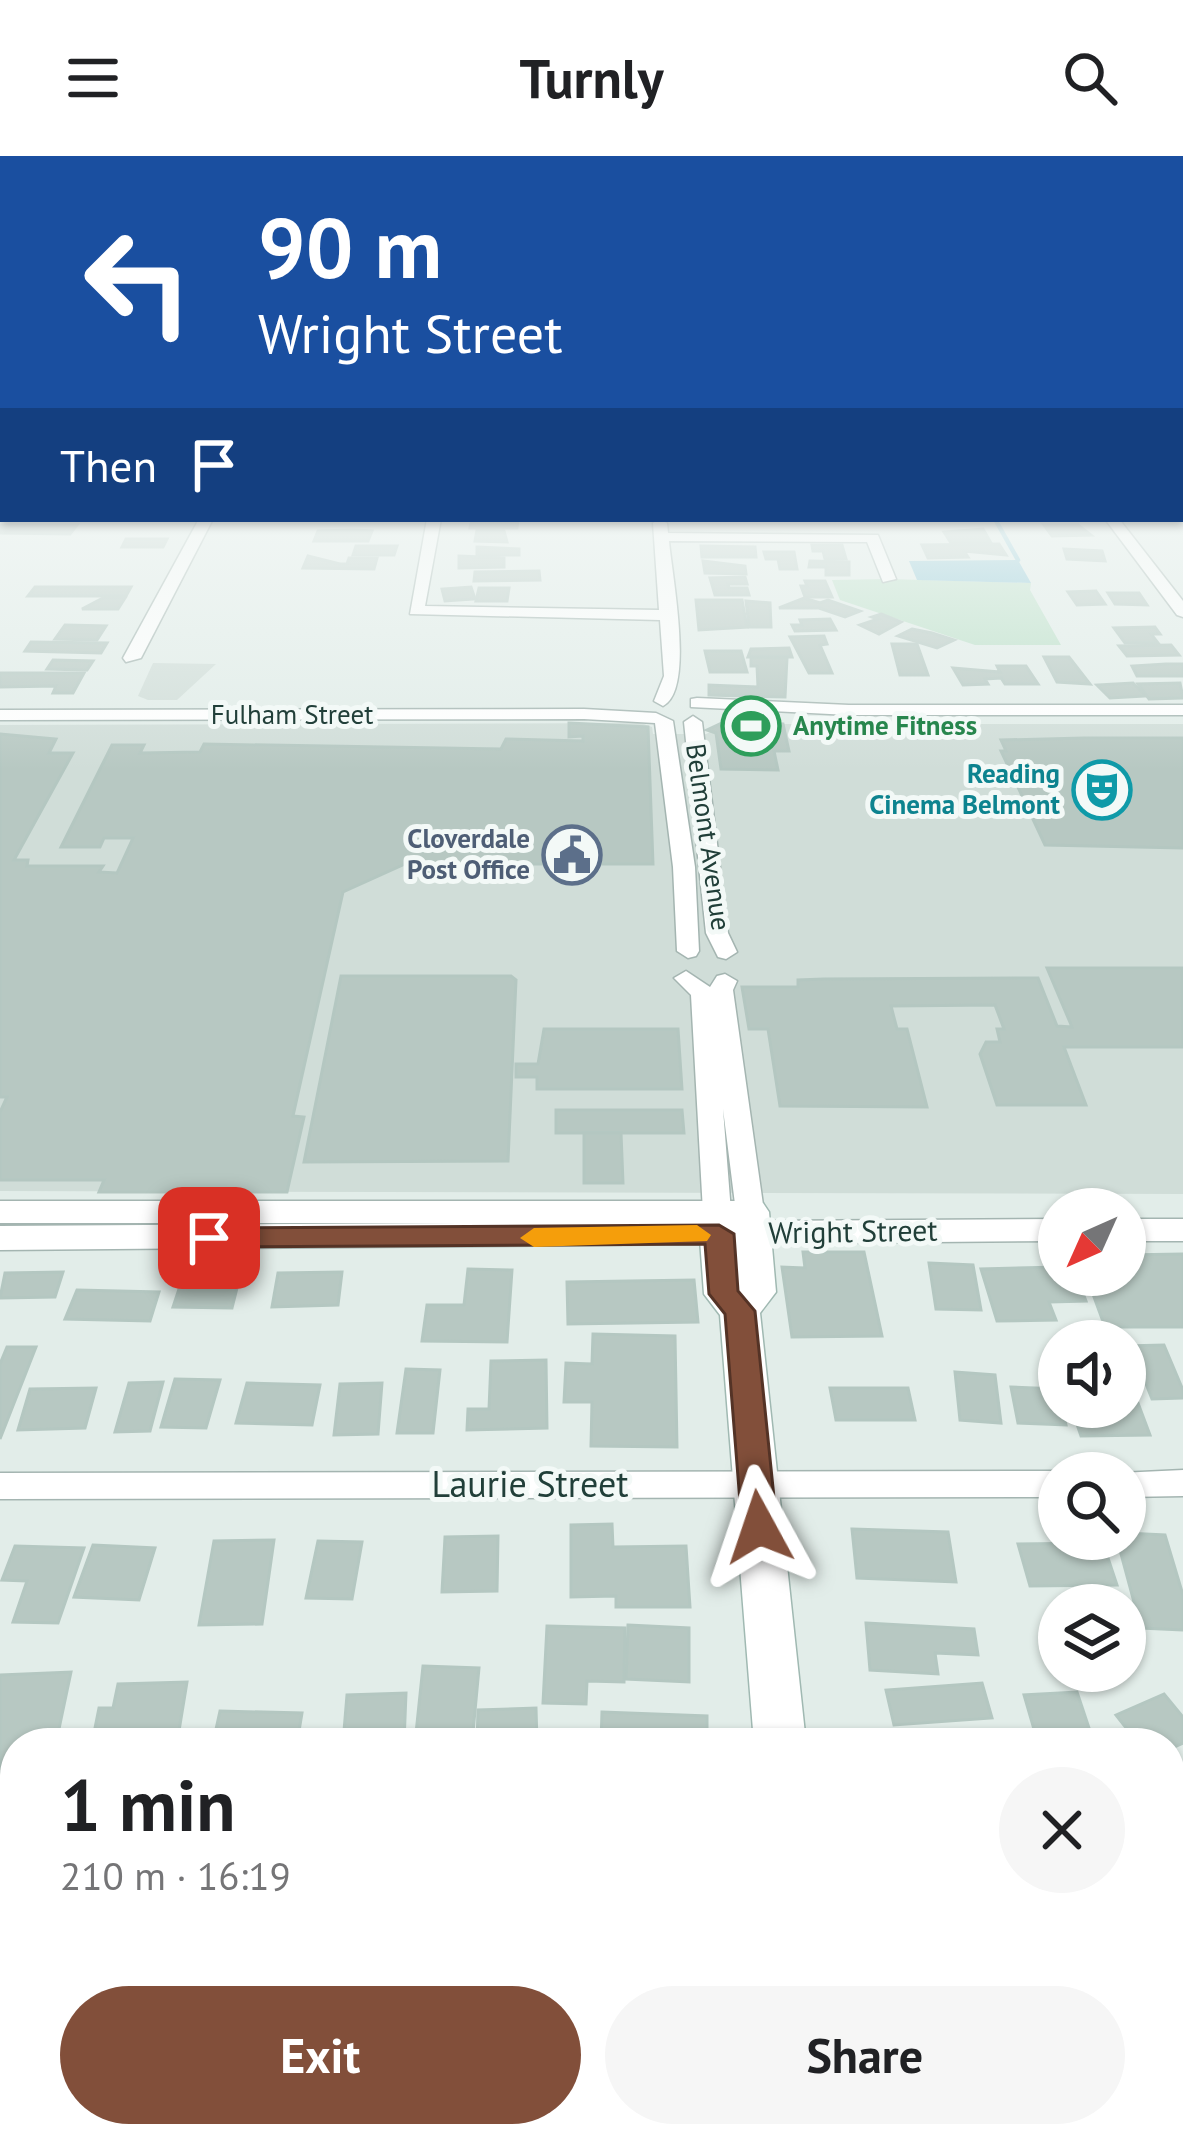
<!DOCTYPE html>
<meta charset="utf-8">
<style>
:root{--surface:#fff;--page:#f6f6f6;--text:#202124;--muted:#757577;--accent:#824f3a}
body{margin:0;font-family:"PT Sans",sans-serif;background:var(--page);color:var(--text);height:100vh;display:flex;flex-direction:column;font-size:45px;white-space:nowrap}
*{box-sizing:border-box;margin:0}
p{font-size:39px;color:var(--muted)}
.icon{flex:none;width:66px;height:66px;fill:none;stroke:currentColor;stroke-width:2;stroke-linecap:round;stroke-linejoin:round}
.map{position:relative;flex:1;overflow:hidden}
.drawer{position:absolute;left:0px;top:1572px;width:1185px;height:420px;display:flex;flex-direction:column;background:var(--surface);border-radius:48px 48px 0 0;box-shadow:0 3px 9px #0004}
.drawer>*{flex:none}
.hud{position:absolute;left:0px;top:0px;width:1185px;height:366px;box-shadow:0 3px 9px #0004;background:#1a4fa0;color:#fff;overflow:hidden}
.needle{width:78px;rotate:225deg}
.buttons{position:absolute;left:1038px;top:1032px;display:grid;gap:24px}
.buttons a{display:grid;place-items:center;width:108px;height:108px;border-radius:50%;background:var(--surface);box-shadow:0 3px 9px #0004;font-size:60px}
.pin{position:absolute;display:grid;place-items:center;width:102px;height:102px;color:#fff;margin:-51px;border-radius:24px;box-shadow:0 6px 18px #0006}
.me{position:absolute;width:132px;margin:-66px;rotate:355deg;stroke-linejoin:round;filter:drop-shadow(0 0 9px #0008)}
.turn{display:flex;align-items:center;gap:42px;height:252px;padding:0 60px;font-size:54px}
.turn .icon{width:156px;height:156px;stroke-width:2.5}
.turn b{display:block;font-size:84px;line-height:102px}
.then{display:flex;align-items:center;height:114px;padding:0 60px;background:#0003;gap:24px;font-size:45px}
.round{display:grid;place-items:center;flex:none;width:126px;height:126px;border-radius:63px;background:var(--page)}
.summary{display:flex;align-items:center;justify-content:space-between;height:204px;padding:0 60px}
h1{font-size:72px;font-weight:700;line-height:90px}
.action{display:flex;gap:24px;margin-top:auto;padding:24px 60px}
.action a{flex:1;height:138px;border-radius:72px;background:var(--accent);color:#fff;font-size:48px;font-weight:700;line-height:138px;text-align:center}
.action a+a{background:var(--page);color:var(--text)}
header{display:flex;justify-content:space-between;align-items:center;height:156px;padding:0 60px;background:var(--surface);font-size:54px;font-weight:700}
.map>svg:first-child{display:block}
</style>
<header><svg class="icon" aria-label="menu" viewBox="0 0 24 24"><path d="M4 6h16M4 12h16M4 18h16"/></svg>Turnly<svg class="icon" aria-label="search" viewBox="0 0 24 24"><circle cx="10" cy="10" r="6"/><path d="M15 15l6 6"/></svg></header>
<div class="map">
<svg width="1183" height="1992" viewBox="0 0 1183 1992">
<rect width="100%" height="100%" fill="#e2ede9"/>
<g fill="#d0ddd8">
<path d="M153,507L216,508L177,544H148L138,540Z"/>
<path d="M641,567L652,571L653,578H706L727,568H1183V1038L0,1035V569Z"/>
</g>
<path fill="#badfc7" d="M888,423L1031,427L1030,434L1061,489H975L840,444L832,424Z"/>
<path fill="#87c4d5" d="M1018,404L1031,427L917,424L909,405Z"/>
<g fill="none" stroke-linecap="round" stroke-linejoin="round">
<path stroke="#87c4d5" stroke-width="4.5" d="M995,363L1018,404"/>
</g>
<g fill="#b7c8c2" stroke="#b4c7c1" stroke-width="3">
<path d="M472,363H518L517,372H470Z"/>
<path d="M0,369H77L70,378L0,377Z"/>
<path d="M1044,369H1078L1091,379L1052,380Z"/>
<path d="M983,373L991,387H951L944,376Z"/>
<path d="M353,374L372,375L368,385H314L318,375Z"/>
<path d="M477,374L504,375L507,386L475,385Z"/>
<path d="M126,383H167L163,391H122Z"/>
<path d="M999,388L1006,399L964,395L968,401L928,402L922,389Z"/>
<path d="M812,389H842L846,403H825L823,395H813Z"/>
<path d="M356,390H397L394,399H353Z"/>
<path d="M701,390L755,391L756,401H702Z"/>
<path d="M477,391L519,393V399H477Z"/>
<path d="M1064,393L1102,395L1105,405L1067,403Z"/>
<path d="M764,396H794L797,413H780L778,403H766Z"/>
<path d="M308,400L340,408H347L349,402H377L374,413L303,412Z"/>
<path d="M459,400L504,402V411L459,412Z"/>
<path d="M703,405L745,410L746,418L705,417Z"/>
<path d="M810,405L849,406V419H826V411H809Z"/>
<path d="M539,415L540,424L474,425L475,416Z"/>
<path d="M745,421L747,428H728L729,432H747L749,439H715L710,422Z"/>
<path d="M805,425H825L832,441H805L801,430H807Z"/>
<path d="M35,431H131L126,440H28Z"/>
<path d="M471,431L475,443L445,445L442,433Z"/>
<path d="M479,432H509L507,445H476Z"/>
<path d="M1096,435L1105,448L1077,449L1068,436Z"/>
<path d="M1108,437H1139L1147,449L1115,448Z"/>
<path d="M103,442H125L118,453H82Z"/>
<path d="M804,442L820,447L828,444L860,455L845,461L819,452H779Z"/>
<path d="M696,444H742L747,471L699,474Z"/>
<path d="M746,445L770,447L771,471H749Z"/>
<path d="M881,458L901,466L879,478L860,469L878,463L872,461Z"/>
<path d="M830,463L836,474L795,475L792,469H802L800,464Z"/>
<path d="M65,469L106,470L97,484L55,483Z"/>
<path d="M1155,471L1160,478H1151L1158,487H1125L1114,472Z"/>
<path d="M912,473L932,477L954,484L937,492L898,480Z"/>
<path d="M824,480L827,488L820,489L832,517H809L790,481Z"/>
<path d="M31,486L107,487L101,497L25,495Z"/>
<path d="M892,488H917L928,519H900Z"/>
<path d="M1171,489L1179,499L1127,500L1119,490Z"/>
<path d="M789,492L792,501H748L751,493Z"/>
<path d="M705,495H741L747,516H710Z"/>
<path d="M751,501L787,502L785,541L709,539V529L758,531L757,510H751Z"/>
<path d="M1044,501H1069L1090,528L1057,526Z"/>
<path d="M53,504L93,505L87,514L47,513Z"/>
<path d="M1166,508H1183V520H1137L1132,510Z"/>
<path d="M997,510H1026L1038,528H1005L1001,522L985,523L988,528L963,529L953,512L1000,516Z"/>
<path d="M0,517H84L73,537H53L56,530L0,531Z"/>
<path d="M1133,527L1146,540L1110,542L1097,529Z"/>
<path d="M1180,527L1183,542L1149,543L1138,528Z"/>
<path d="M726,565L783,568L789,595H774L778,614L721,613L716,577L707,574Z"/>
<path d="M569,567L648,571L653,708H405L343,736L293,960L304,961L287,1036H99L104,1024H0V956L7,941H0V578L56,583L49,597H73L14,704H28L27,710H103L99,716L117,717L133,682H104L100,691H61L112,589H144L140,597L200,596L204,588L501,593L506,583L583,585V580L569,581Z"/>
<path d="M1084,582H1183V692L1045,689L1001,595H1006L1001,584Z"/>
<path d="M1047,812H1182L1183,891H1064L1086,949H997L980,898L986,886H1000L997,873H1004L995,849L891,850L897,873H907L927,951L780,950L768,873H749L742,831H798V824L824,823L1038,822L1057,870L1072,871Z"/>
<path d="M341,820H511L516,824L508,1005L304,1006Z"/>
<path d="M544,873H678L682,933H537V921H516V908H538Z"/>
<path d="M556,954H682L684,977H556Z"/>
<path d="M584,977H621L623,1027H584Z"/>
<path d="M803,1096H864L882,1180L792,1181L782,1111L805,1112Z"/>
<path d="M1183,1098V1171H1105L1086,1119H1125V1099Z"/>
<path d="M929,1107L973,1109L981,1154L936,1153Z"/>
<path d="M1059,1111V1119H1076L1086,1145L1049,1146L1056,1164L997,1165L981,1113Z"/>
<path d="M186,1112L211,1113L207,1127L238,1128L232,1152L173,1151Z"/>
<path d="M468,1113L512,1114L507,1186L422,1185L427,1149H464Z"/>
<path d="M63,1116L55,1141L0,1142L5,1117Z"/>
<path d="M342,1116L338,1149L272,1151L278,1117Z"/>
<path d="M694,1124L698,1166L568,1168L567,1126Z"/>
<path d="M77,1134L159,1136L150,1165L65,1163Z"/>
<path d="M593,1178L675,1180L677,1291L591,1290L592,1246H564L566,1207L592,1208Z"/>
<path d="M1164,1189L1183,1234V1242L1152,1243L1144,1223H1125V1190Z"/>
<path d="M7,1191H36L0,1283V1208Z"/>
<path d="M546,1204L547,1272L467,1274L468,1253H489L491,1205Z"/>
<path d="M406,1213L440,1214L433,1277H397Z"/>
<path d="M955,1216L995,1219L1001,1267L960,1264Z"/>
<path d="M175,1223L220,1224L206,1272L161,1271Z"/>
<path d="M163,1226L150,1275L115,1276L129,1227Z"/>
<path d="M247,1227L320,1229L312,1269L236,1267Z"/>
<path d="M382,1227L378,1278L334,1279L340,1228Z"/>
<path d="M1011,1231L1058,1233L1066,1269L1018,1267Z"/>
<path d="M96,1232L85,1272L18,1274L30,1233Z"/>
<path d="M830,1232H908L915,1264H836Z"/>
<path d="M1138,1247L1150,1279L1081,1280L1071,1251Z"/>
<path d="M612,1368L613,1391L686,1390L690,1451H616V1440L571,1441V1369Z"/>
<path d="M852,1373L948,1376L956,1426L857,1422Z"/>
<path d="M1125,1377L1165,1379L1183,1439V1474L1141,1472L1117,1383H1125Z"/>
<path d="M498,1380L497,1435L442,1436L445,1381Z"/>
<path d="M274,1384L262,1468L199,1469L214,1385Z"/>
<path d="M318,1385L362,1386L352,1443L306,1442Z"/>
<path d="M1103,1387L1117,1429L1030,1430L1018,1388Z"/>
<path d="M93,1389L155,1392L139,1444L74,1441Z"/>
<path d="M15,1390L84,1392L58,1467L13,1466L27,1425L2,1424Z"/>
<path d="M866,1467L974,1473L978,1499L935,1497L938,1518L870,1514Z"/>
<path d="M628,1469L689,1472V1526L626,1523Z"/>
<path d="M547,1470L625,1472L624,1526L587,1525L586,1548L543,1547Z"/>
<path d="M423,1510L479,1512L472,1587H415Z"/>
<path d="M71,1516L56,1587H15V1615L0,1616V1519Z"/>
<path d="M187,1526L177,1587H92L99,1552H113L118,1528Z"/>
<path d="M982,1527L992,1562L894,1569L886,1534Z"/>
<path d="M1077,1536L1094,1587H1038L1024,1539Z"/>
<path d="M406,1537L404,1587H343L347,1539Z"/>
<path d="M1164,1538L1183,1561V1587L1170,1593V1587H1138L1116,1559Z"/>
<path d="M536,1552L537,1587H477L478,1554Z"/>
<path d="M220,1555L302,1557L297,1587H213Z"/>
<path d="M602,1556L707,1560V1587H601Z"/>
<path d="M962,1575L965,1587H858L856,1577Z"/>
<path d="M1170,1800L1179,1801L1183,1822V1894L1170,1893Z"/>
<path d="M15,1832V1939H0V1885Z"/>
<path d="M0,1976L40,1977L37,1992H0Z"/>
<path d="M222,1977H354L352,1992H220Z"/>
<path d="M975,1977H1061L1062,1983L976,1981Z"/>
</g>
<g fill="none" stroke-linecap="round" stroke-linejoin="round">
<g stroke="#a4b5b1" stroke-width="3">
<g id="minor">
<path d="M199,363H213L141,502L126,506L123,502Z"/>
<path d="M427,363H441L425,450L659,454L653,367L659,363L667,367L668,377L878,379L896,423L883,426L867,386L669,385C672,420 695,534 663,550L654,545L664,520L660,464L410,458Z"/>
<path d="M1105,363H1119L1183,445V461L1177,459Z"/>
<path d="M697,542L849,549H1183V559H849L691,551V543Z"/>
<path d="M584,553L656,557L673,565L695,711L699,795L696,800L688,802L677,795L673,711L655,567L584,563L0,564V554Z"/>
<path d="M693,560L702,566L728,777L737,796L726,803L718,801L706,777L684,566Z"/>
<path d="M686,815L710,831L717,820L725,818L737,825L733,834L764,1056L760,1062L750,1065L736,1056L723,953L731,1056L717,1065L703,1056L691,839L674,822Z"/>
<path d="M1183,1314V1340L1125,1341V1317H1119Z"/>
<path d="M1059,1315L1065,1317H1059V1341L0,1343V1317Z"/>
<rect x="0" y="1680" width="15" height="38"/>
<rect x="1170" y="1681" width="13" height="38"/>
</g>
</g>
<g stroke="#a4b5b1" stroke-width="3">
<g id="tertiary">
<path d="M0,1045H742L754,1048L759,1056L750,1065L1059,1063V1085L0,1094V1070L459,1067H0Z"/>
<rect x="1125" y="1063" width="58" height="22"/>
</g>
</g>
<g stroke="#a0b9b2" stroke-width="3">
<g id="secondary">
<path d="M717,1044L734,1052L750,1044L763,1047L769,1056L776,1136L760,1157L806,1587H754L720,1159L704,1138L698,1056L704,1047Z"/>
<path d="M790,1977H852L853,1992H791Z"/>
</g>
</g>
<use href="#minor" fill="#fff" fill-rule="evenodd"/>
<use href="#tertiary" fill="#fff" fill-rule="evenodd"/>
<use href="#secondary" fill="#fff" fill-rule="evenodd"/>
</g>
<linearGradient id="sky" x2="0" y2="1"><stop stop-color="#81bae0"/><stop offset="0.55" stop-color="#f2f7f5"/><stop offset="1" stop-color="#f2f7f5" stop-opacity="0"/></linearGradient>
<rect width="1183" height="614" fill="url(#sky)"/>
<path fill="#824f3a" stroke="#543326" stroke-width="3" d="M719,1069L734,1078L738,1135L755,1155L777,1371L772,1381L759,1385L747,1381L742,1371L725,1158L709,1138L705,1088L209,1091L194,1082L209,1072Z"/>
<path fill="#f59e0b" d="M697,1069L711,1079L707,1085L534,1091L520,1082L534,1072Z"/>
<defs>
<g id="stadium-ring" transform="scale(3)"><circle r="9.5" fill="#f3f9f7" stroke="#2e9e5b" stroke-width="1.5"/><path d="M0-5a6.5 5 0 1 0 0 10a6.5 5 0 1 0 0-10ZM-3.5-1.8h7v3.6h-7Z" fill="#2e9e5b"/></g>
<g id="theatre-ring" transform="scale(3)"><circle r="9.5" fill="#f3f9f7" stroke="#0f9aa8" stroke-width="1.5"/><path d="M-5-5.5Q0-4 5-5.5V0Q5 5 0 6Q-5 5-5 0ZM-3.3-2.5H-1v1.5H-3.3ZM1-2.5H3.3v1.5H1ZM-2.8 1Q0 5.5 2.8 1Z" fill="#0f9aa8"/></g>
<g id="civic-ring" transform="scale(3)"><circle r="9.5" fill="#f3f9f7" stroke="#5c6f8a" stroke-width="1.5"/><path d="M-.6-6.5H3V-4.5H.6V-3L4-1V1h2V6H-6V1h2V-1L-.6-3ZM-1.2 2.5V6h2.4V2.5Z" fill="#5c6f8a"/></g>
</defs>
<g fill-rule="evenodd">
<use href="#stadium-ring" x="751" y="570"/>
<use href="#theatre-ring" x="1102" y="634"/>
<use href="#civic-ring" x="572" y="699"/>
</g>
<g text-anchor="middle" stroke-width="10" stroke-linejoin="round" paint-order="stroke">
<g font-size="27" fill="#213f39" stroke="#f3f9f7">
<text x="292" y="568">Fulham Street</text>
<text transform="translate(708 681) rotate(82)" y="9">Belmont Avenue</text>
</g>
<g font-size="27" font-weight="bold" fill="#27864d" stroke="#f3f9f7" text-anchor="start">
<text x="793" y="579">Anytime Fitness</text>
</g>
<g font-size="27" font-weight="bold" fill="#0d838f" stroke="#f3f9f7" text-anchor="end">
<text x="1060" y="627">Reading<tspan x="1060" dy="31">Cinema Belmont</tspan></text>
</g>
<g font-size="27" font-weight="bold" fill="#4e5e75" stroke="#f3f9f7" text-anchor="end">
<text x="530" y="692">Cloverdale<tspan x="530" dy="31">Post Office</tspan></text>
</g>
<g font-size="30" fill="#213f39" stroke="#f3f9f7">
<text transform="translate(853 1076) rotate(-1)" y="10">Wright Street</text>
</g>
<g font-size="36" fill="#213f39" stroke="#f3f9f7">
<text x="530" y="1341">Laurie Street</text>
</g>
</g>
</svg>
<div class="buttons">
<a><svg class="needle" viewBox="-14 -14 28 28"><path d="M0-13l5 13h-10z" fill="#e53935"/><path d="M0 13l5-13h-10z" fill="#757577"/></svg></a>
<a><svg class="icon" aria-label="sound" viewBox="0 0 24 24"><path d="M4 9h4l5-4v14l-5-4H4zM17 9q2 3 0 6"/></svg></a>
<a><svg class="icon" aria-label="search" viewBox="0 0 24 24"><circle cx="10" cy="10" r="6"/><path d="M15 15l6 6"/></svg></a>
<a><svg class="icon" aria-label="layers" viewBox="0 0 24 24"><path d="M12 4l9 5-9 5-9-5zM3 14l9 5 9-5"/></svg></a>
</div>
<div class="pin" style="left:209px;top:1082px;background:#d93025"><svg class="icon" aria-label="arrive" viewBox="0 0 24 24"><path d="M6 21V4h12l-3 4 3 4H6"/></svg></div>
<svg class="me" style="left:759px;top:1371px" viewBox="-20 -20 40 40"><path d="M0-17L14 15 0 8-14 15z" fill="#824f3a" stroke="#fff" stroke-width="4"/></svg>
<div class="hud">
<div class="turn"><svg class="icon" aria-label="left" viewBox="0 0 24 24"><path d="M17 20v-9H6M10 6l-5 5 5 5"/></svg><div><b>90 m</b>Wright Street</div></div>
<div class="then">Then<svg class="icon" aria-label="arrive" viewBox="0 0 24 24"><path d="M6 21V4h12l-3 4 3 4H6"/></svg></div>
</div>
<section class="drawer">
<div class="summary"><div><h1>1 min</h1><p>210 m · 16:19</p></div><a class="round"><svg class="icon" aria-label="close" viewBox="0 0 24 24"><path d="M6 6l12 12M18 6L6 18"/></svg></a></div>
<div class="action"><a>Exit</a><a>Share</a></div>
</section>
</div>
